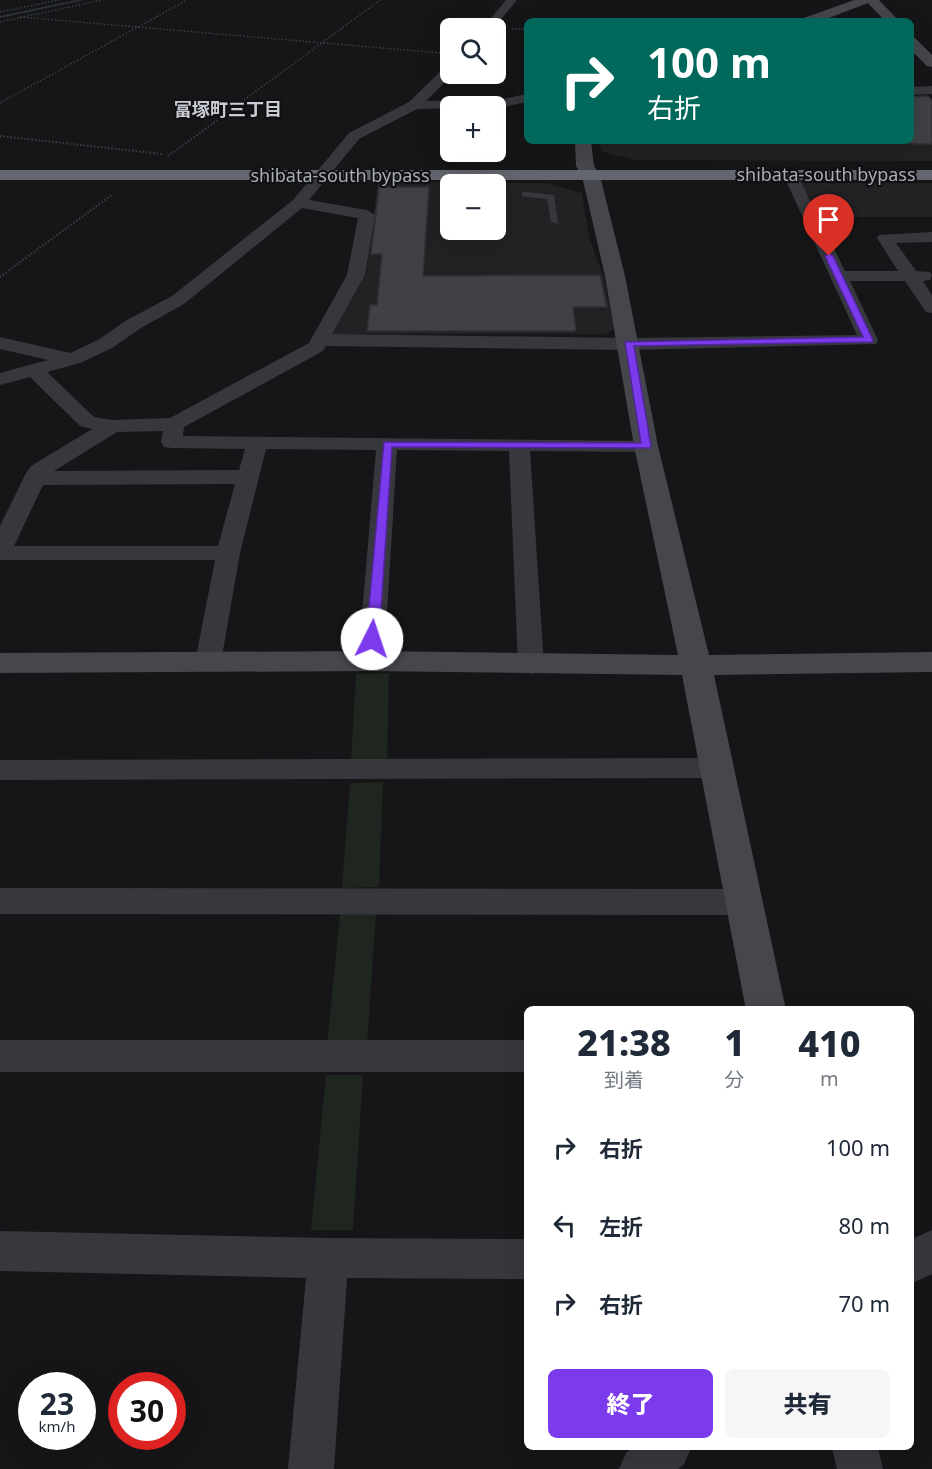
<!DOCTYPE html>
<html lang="ja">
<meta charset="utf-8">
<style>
:root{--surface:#fff;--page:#f6f6f7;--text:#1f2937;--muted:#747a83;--accent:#7c3aed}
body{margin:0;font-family:"Noto Sans","Noto Sans JP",sans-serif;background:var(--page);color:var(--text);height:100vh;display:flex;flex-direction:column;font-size:22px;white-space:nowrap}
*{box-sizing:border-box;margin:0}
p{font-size:20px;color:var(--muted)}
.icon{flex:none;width:33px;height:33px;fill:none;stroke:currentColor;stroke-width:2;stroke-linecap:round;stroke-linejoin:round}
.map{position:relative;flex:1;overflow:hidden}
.side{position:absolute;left:524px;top:1006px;width:390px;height:444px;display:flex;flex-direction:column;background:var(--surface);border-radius:9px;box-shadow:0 6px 24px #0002}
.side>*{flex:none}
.banner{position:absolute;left:524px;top:18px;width:390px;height:126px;border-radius:9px;box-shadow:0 6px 24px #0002;background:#00695c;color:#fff;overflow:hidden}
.controls{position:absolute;left:440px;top:18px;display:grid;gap:12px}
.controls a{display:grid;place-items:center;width:66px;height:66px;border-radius:9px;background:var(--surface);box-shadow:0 6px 24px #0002;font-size:30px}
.speed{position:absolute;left:18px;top:1372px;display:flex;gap:12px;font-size:30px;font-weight:700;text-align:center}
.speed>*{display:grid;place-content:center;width:78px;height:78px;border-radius:50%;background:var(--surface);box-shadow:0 6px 24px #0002;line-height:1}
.speed small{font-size:15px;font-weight:400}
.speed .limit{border:9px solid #d22;background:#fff;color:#111}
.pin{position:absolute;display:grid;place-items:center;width:51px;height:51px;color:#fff;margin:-62px -26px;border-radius:50% 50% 50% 0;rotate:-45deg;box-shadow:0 0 6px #0007}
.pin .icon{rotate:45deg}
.me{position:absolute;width:66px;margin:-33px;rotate:4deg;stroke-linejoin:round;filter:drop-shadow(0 0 4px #0008)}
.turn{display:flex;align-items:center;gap:21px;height:126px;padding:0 24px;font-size:27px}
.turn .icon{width:78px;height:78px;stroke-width:2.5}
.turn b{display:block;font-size:42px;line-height:51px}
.eta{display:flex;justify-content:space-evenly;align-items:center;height:102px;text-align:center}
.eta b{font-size:36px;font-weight:800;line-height:42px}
.primary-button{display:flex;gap:12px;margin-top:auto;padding:12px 24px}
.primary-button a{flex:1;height:69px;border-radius:9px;background:var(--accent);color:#fff;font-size:24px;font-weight:800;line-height:69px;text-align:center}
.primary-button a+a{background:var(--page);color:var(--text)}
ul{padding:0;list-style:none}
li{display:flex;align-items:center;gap:18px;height:78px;padding:0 24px}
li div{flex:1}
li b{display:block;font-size:22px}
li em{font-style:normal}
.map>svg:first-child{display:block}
</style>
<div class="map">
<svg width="932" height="1469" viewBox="0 0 932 1469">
<rect width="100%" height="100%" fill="#161618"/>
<g fill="#222225" fill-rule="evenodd">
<path d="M932,126V161L637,160L602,152L599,141H910Z"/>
<path d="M378,182L545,183L582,193L589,237L604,278L614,329L606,334H331L366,274ZM450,184H495V230H450Z"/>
<path d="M801,183H932V217H820Z"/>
</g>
<g fill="#1e261f">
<path d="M389,673L387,761H351L356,674Z"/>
<path d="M383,782L379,887L342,888L350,783Z"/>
<path d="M340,913H376L367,1045H327Z"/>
<path d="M326,1075H363L353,1230H311Z"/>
</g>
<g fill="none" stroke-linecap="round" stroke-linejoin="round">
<path fill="#2c353c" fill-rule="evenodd" d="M77,0H84L0,18V16Z"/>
</g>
<g fill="#404145" stroke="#303034" stroke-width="1.5">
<path d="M928,96L932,101V144H910V97Z"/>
<path d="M379,187H429L423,276L600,275L607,307H573L576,331H367L370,305H377L382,254H371Z"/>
</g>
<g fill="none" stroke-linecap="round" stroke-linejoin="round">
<g stroke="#3d3f44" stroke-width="1.5" stroke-dasharray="1.5 2" stroke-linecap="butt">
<path d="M0,12L59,0"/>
<path d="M20,17L441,53"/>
<path d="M0,22L102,0"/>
<path d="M512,29H526"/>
<path d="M0,103L187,0"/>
<path d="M213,123L380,0"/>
</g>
<g stroke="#3d3f44" stroke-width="2" stroke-dasharray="1.5 2" stroke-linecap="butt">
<path d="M0,136L162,154"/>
<path d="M168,156L215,122"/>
<path d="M0,277L113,194"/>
</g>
<path fill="#37383d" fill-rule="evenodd" d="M525,192L554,195L558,224L551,222L547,199L522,196V192Z"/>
<g fill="#37383d" fill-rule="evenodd">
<path d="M506,0H517L494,28H483Z"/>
<path d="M450,65V74H453L426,101L503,99L526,94V102L503,107L417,109L359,139L309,200L367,210L375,215L365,275L332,334L629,338L857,335L783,174L790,170L797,174L845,271H898L877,238L879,235L932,232V242L896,243L916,271L930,272L932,275L930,280L923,281L932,295V313L926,312L905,281H850L878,340L876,344L629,350L326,346L323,351L184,427L183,436L654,441L657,446L654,451L646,452L530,451L544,665L540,671L531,674L522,671L518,665L509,451L397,450L384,661L380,667L371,670L362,667L358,661L376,450L266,449L240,553L221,662L217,668L208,671L199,668L195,662L215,560H0V526L26,473L31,466L92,429L80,426L30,377L0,385V373L48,360L0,349V337L70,353L98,340L127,320L172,296L293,200L349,133L409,102L446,66ZM302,208L358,218L347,275L309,343L170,418L112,420L94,417L47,372L80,363L112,348L141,328L184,304ZM163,431L161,442L164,447L172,448L245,449L239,470L54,471L117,432ZM235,484L218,546H14L43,485Z"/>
<path d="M932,86V94L910,95V87Z"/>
<path d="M717,758L727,761L732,768L727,775L717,778L0,780V760Z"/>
<path d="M0,888L744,889L756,893L760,902L756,911L744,915L0,914Z"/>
<rect x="0" y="1040" width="526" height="32"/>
<path d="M932,1230V1274L910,1284V1240Z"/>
<path d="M0,1231L328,1238L526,1239V1279L347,1278L334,1469H288L306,1278L0,1271Z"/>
<path d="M632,1448H691L684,1464L678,1469H619L626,1453Z"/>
<path d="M832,1448H878L883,1469H837Z"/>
</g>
<g fill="#45474d" fill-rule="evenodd">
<path d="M854,0H879L899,21H885L868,3L821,21H802L804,18Z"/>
<path d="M910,37L915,38L932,55V67L927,66L910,49Z"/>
<path d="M575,141H591L594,166L600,176L625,276L658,446L709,655L932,652V672L714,675L786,1010H746L682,675L371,671L0,673V653L371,651L678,655L634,446L605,276L582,176L576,166Z"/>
</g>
<rect fill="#63666e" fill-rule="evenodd" x="0" y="170" width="932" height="10"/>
</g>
<path fill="#7c3aed" stroke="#51269a" stroke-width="1.5" d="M829,253L833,256L873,340L872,342L634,346L651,446L650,448L392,447L379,639L377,642H368L366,639L384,442L641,443L625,342L863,337L825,256Z"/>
<g text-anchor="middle" stroke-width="4.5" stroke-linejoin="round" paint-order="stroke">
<g font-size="18" font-weight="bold" fill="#c9ccd4" stroke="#111113">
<text x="228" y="116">富塚町三丁目</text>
</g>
<g font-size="18" fill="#a8adb8" stroke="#111113">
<text x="826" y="181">shibata-south bypass</text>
<text x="340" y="182">shibata-south bypass</text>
</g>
</g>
</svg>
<div class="controls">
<a><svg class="icon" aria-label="search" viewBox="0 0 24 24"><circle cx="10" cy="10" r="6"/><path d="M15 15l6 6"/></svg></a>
<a>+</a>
<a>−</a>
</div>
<div class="speed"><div>23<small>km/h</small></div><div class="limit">30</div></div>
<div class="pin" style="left:829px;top:256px;background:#d93025"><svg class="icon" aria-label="arrive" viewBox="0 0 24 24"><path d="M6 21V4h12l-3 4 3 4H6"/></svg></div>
<svg class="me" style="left:372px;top:639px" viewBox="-20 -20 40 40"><circle r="19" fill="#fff"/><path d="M0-13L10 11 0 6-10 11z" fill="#7c3aed"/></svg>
<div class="banner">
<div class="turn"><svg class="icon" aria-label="right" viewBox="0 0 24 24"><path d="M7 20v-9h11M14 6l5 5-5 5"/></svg><div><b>100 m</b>右折</div></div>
</div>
<section class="side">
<div class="eta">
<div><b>21:38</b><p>到着</p></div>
<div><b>1</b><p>分</p></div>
<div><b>410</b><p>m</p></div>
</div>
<ul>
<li><svg class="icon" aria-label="right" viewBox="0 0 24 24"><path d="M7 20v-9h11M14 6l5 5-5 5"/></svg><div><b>右折</b></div><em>100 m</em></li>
<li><svg class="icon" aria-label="left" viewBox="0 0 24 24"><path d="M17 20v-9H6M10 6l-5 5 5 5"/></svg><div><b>左折</b></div><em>80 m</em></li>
<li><svg class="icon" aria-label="right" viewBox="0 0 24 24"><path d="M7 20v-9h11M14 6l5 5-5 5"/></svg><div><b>右折</b></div><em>70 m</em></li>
</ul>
<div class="primary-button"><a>終了</a><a>共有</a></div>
</section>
</div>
